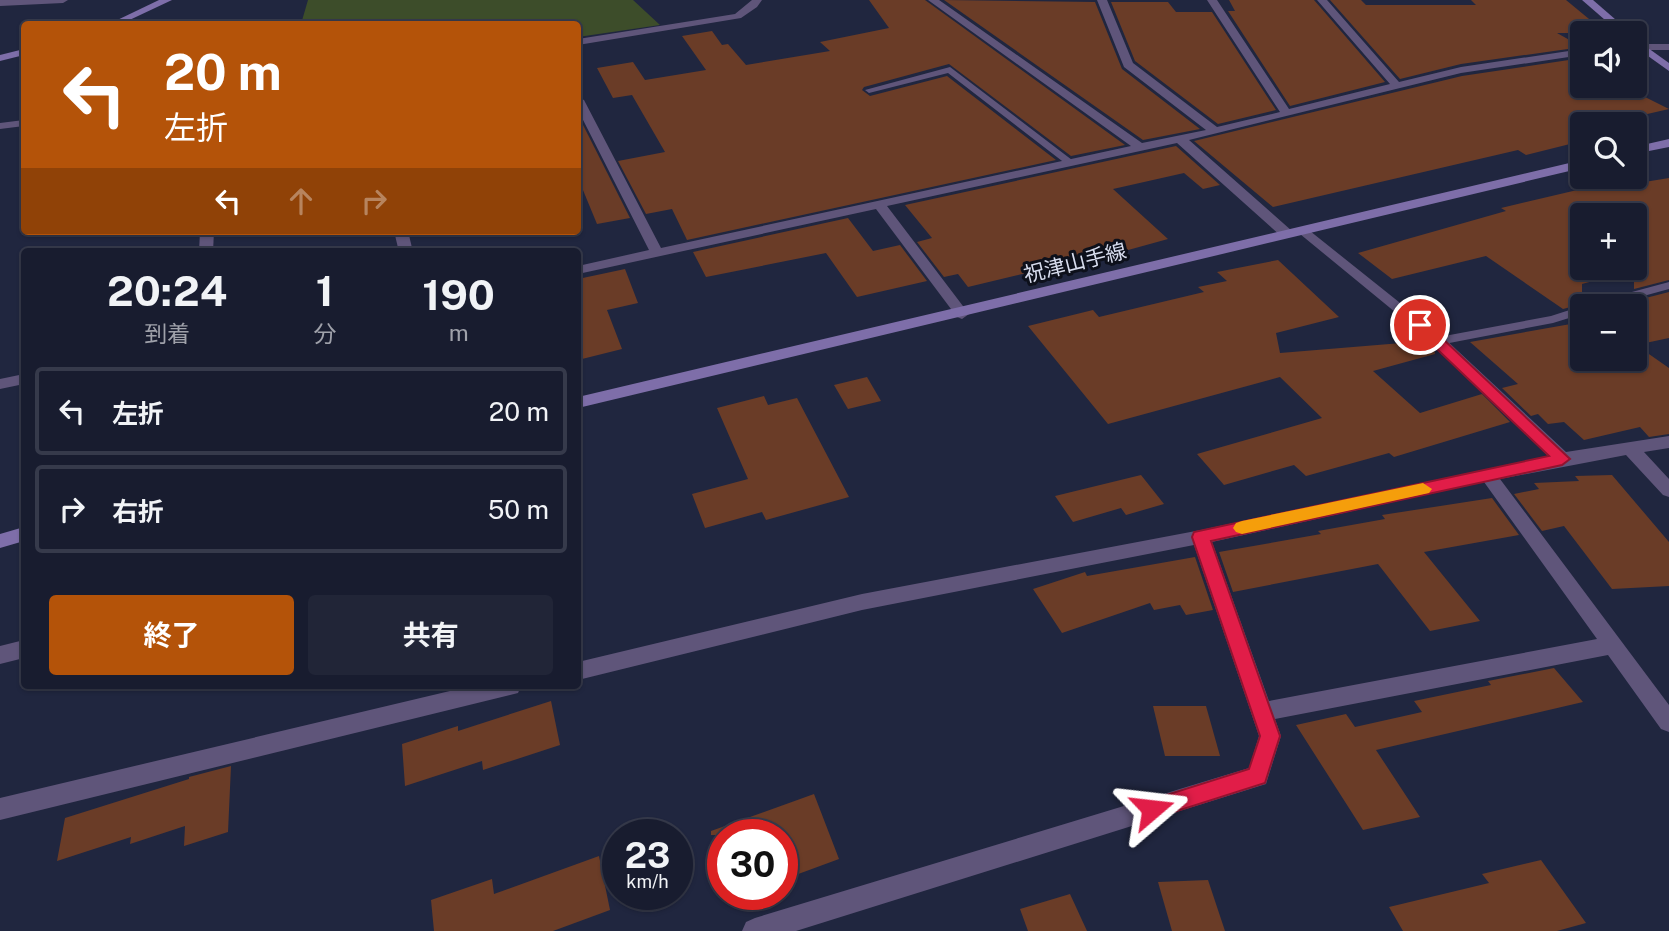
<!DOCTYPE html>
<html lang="ja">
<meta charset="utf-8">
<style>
:root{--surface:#181c2f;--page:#212537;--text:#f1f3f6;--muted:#9fa1aa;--line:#363a4b;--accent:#b45309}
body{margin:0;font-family:"Public Sans","Noto Sans JP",sans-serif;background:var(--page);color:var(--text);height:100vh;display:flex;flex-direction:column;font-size:26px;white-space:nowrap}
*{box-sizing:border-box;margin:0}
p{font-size:23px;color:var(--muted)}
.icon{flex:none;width:38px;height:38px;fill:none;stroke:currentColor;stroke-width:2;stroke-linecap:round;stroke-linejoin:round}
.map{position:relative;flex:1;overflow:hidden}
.drawer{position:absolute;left:21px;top:248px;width:560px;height:441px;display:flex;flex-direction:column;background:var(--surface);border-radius:7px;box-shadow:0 2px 5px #0004,0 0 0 2px var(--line)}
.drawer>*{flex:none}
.top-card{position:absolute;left:21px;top:21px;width:560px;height:214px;border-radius:7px;box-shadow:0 2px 5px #0004,0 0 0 2px var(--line);background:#b45309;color:#fff;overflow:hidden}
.tools{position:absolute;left:1570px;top:21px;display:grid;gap:14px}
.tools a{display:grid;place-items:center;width:77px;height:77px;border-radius:7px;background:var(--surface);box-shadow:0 2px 5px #0004,0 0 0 2px var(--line);font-size:35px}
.speed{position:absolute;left:602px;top:819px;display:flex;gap:14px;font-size:35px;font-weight:700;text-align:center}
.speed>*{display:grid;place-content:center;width:91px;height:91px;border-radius:50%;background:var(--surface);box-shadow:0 2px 5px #0004,0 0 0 2px var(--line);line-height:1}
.speed small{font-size:18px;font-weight:400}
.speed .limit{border:10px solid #d22;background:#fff;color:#111}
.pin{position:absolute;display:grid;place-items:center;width:60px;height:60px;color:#fff;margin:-30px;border:4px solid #fff;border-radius:50%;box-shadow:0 2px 7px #0007}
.me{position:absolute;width:77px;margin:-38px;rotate:73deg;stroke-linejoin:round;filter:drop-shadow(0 0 5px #0008)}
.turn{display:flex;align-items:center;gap:24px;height:147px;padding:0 28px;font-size:32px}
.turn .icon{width:91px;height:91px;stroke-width:2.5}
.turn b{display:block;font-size:49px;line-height:60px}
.lanes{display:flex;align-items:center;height:66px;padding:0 28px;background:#0003;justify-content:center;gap:35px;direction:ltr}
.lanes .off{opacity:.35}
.eta{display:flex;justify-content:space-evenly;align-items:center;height:119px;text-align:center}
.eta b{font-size:42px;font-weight:700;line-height:49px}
.cta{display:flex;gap:14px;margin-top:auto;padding:14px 28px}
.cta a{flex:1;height:80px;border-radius:7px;background:var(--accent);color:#fff;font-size:28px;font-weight:700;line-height:80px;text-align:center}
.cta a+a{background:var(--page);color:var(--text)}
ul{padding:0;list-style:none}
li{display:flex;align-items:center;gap:21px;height:88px;margin:0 14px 10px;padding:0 14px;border:4px solid var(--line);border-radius:7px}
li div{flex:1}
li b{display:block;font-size:26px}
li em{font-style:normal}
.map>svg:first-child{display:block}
</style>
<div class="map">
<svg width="1669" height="931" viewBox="0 0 1669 931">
<rect width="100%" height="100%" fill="#20263f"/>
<path fill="#3d4d2a" d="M308,0H633L660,25L578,37V24H301Z"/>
<g fill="#6a3c27" fill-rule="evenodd">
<path d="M869,0H925L1125,145L1071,156L949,64L864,87L862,90L870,96L947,76L1056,160L687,240L672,209L646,214L618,161L665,152L632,95L613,98L597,68L633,62L645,80L706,70L682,36L712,31L722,45L728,44L746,65L830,51L820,42L889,28Z"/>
<path d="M944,0L1095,2L1122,69L1200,129L1143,140Z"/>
<path d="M1229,0H1314L1385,82L1290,106L1228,11H1235Z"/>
<path d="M1330,0H1361L1366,5H1476L1471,0H1566L1606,33H1557L1582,47L1461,64L1400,79Z"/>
<path d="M1111,2H1168L1176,12H1212L1276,110L1218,124L1135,61Z"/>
<path d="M1582,58V86H1623L1669,109L1604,124H1582V141L1526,155L1518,150L1273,207L1194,141L1462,76Z"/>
<path d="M578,115L630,218L597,224L578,178Z"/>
<path d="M1176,146L1220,185L1203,189L1184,173L1113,189L1168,239L1074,265L1072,262L968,287L958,274L944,277L917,242L932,238L905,205Z"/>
<path d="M1669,178V280L1634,289V270L1582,284V304L1563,309L1486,256L1392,279L1358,253L1506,211L1501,208L1607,183L1614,187ZM1582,215H1634V268H1582Z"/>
<path d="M848,218L873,251L900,245L927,281L857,297L826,253L706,277L693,252Z"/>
<path d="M1278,260L1339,317L1276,333L1280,353L1426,341L1434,347L1435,354L1373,371L1420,413L1482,394L1510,422L1394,457L1389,453L1306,476L1294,465L1224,485L1197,454L1322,418L1280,377L1108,424L1028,326L1093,310L1099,317L1204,292L1198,287L1227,281L1217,272Z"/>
<path d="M625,269L638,303L607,310L622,349L578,360V279Z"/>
<path d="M1669,292V338L1636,345L1669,368V434L1649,437L1640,427L1584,440L1564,422L1548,424L1538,414L1531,416L1502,388L1518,384L1470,342L1582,322L1576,319L1582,317V359H1634V301Z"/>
<path d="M867,377L881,401L848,409L834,385Z"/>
<path d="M764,396L768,405L797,398L849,497L766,520L762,512L705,528L692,494L748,479L717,408Z"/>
<path d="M1141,475L1164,504L1126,515L1121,508L1073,522L1055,496Z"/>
<path d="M1612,475L1669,542V586L1612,589L1564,526L1542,531L1514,494L1539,489L1534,483L1579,481L1575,476Z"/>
<path d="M1492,498L1519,535L1424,552L1480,621L1430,631L1378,564L1233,592L1219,552L1321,534L1318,531L1385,519L1382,515Z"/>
<path d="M1195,557L1213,610L1186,615L1180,605L1154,610L1150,603L1062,633L1033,589L1085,572L1087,576Z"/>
<path d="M1554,668L1583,702L1376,750L1420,817L1363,830L1296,725L1346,714L1355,727L1422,712L1414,701L1491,685L1488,681Z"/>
<path d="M551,701L560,745L483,770L482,761L405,786L402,744L458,726V731Z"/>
<path d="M1153,706H1206L1220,756H1165Z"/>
<path d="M231,766L228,832L184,846L185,826L130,844L131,837L57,861L65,818L189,779V777Z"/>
<path d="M814,794L839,859L782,880V835H711V831Z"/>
<path d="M599,856L610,910L553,931H434L431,900L492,879L494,894Z"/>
<path d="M1541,860L1586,923L1557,931H1403L1389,907L1489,883L1482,874Z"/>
<path d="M1208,880L1225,931H1172L1158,882Z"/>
<path d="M1070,894L1087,931H1028L1020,909Z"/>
</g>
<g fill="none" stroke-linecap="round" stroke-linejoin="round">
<g fill="#5f557a" fill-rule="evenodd">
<path d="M950,67L1072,160V164H1066L948,73L869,93L865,90Z"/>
<path d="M1669,282V289L1607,306H1589L1591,303Z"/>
<path d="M1582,306V314L1553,323L1439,345L1433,341L1439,337L1551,316Z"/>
</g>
<g fill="#5f557a" fill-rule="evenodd">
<path d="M0,0H68L63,3L0,6Z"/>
<path d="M752,0H762L757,7L741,18L578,45V39L735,14Z"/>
<path d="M928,0H939L1142,143L1206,130L1124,67L1097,0H1107L1133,63L1217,127L1280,112L1207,0H1217L1289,109L1390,84L1317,0H1327L1399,82L1461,67L1582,49V55L1461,73L1189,140L1292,231L1294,234L1287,238L1282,237L1177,143L887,206L969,314L962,319L957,317L876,209L578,274V266L649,250L578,110V97L584,100L661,248L1131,146Z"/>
<rect x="1634" y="44" width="35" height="6"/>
<path d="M24,120V126L0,129V123Z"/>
<path d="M1305,227L1444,338L1566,452L1669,436V448L1644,452L1669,479V497L1663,495L1626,455L1500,479L1669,705V732L1661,729L1608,655L1275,719L1281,736L1266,784L796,931H742L746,922L755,918L1249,768L1259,736L1194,545L862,610L578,680V662L862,594L1201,530L1548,456L1434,344L1300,234V228ZM1484,482L1597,639L1269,701L1212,542Z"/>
<path d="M200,231H214L213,252H199Z"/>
<path d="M394,231H408L413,252H399Z"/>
<path d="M24,374V384L0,389V379Z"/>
<path d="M24,640V658L0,664V646Z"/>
<path d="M471,686H521L518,693L510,695L0,820V798Z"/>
</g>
<g fill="#7e6ea9" fill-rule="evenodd">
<path d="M159,0H172L121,24H109Z"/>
<path d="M1582,0H1593L1631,33H1620Z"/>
<path d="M1634,38L1669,63V71L1634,46Z"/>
<path d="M24,49V55L0,61V55Z"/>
<path d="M1669,139V147L1634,154V147Z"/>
<path d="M1582,160V168L578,408V397Z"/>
<path d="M24,527V541L0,548V534Z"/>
</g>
</g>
<path fill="#e11d48" stroke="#92132f" stroke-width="2" d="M1420,321L1425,322L1570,459L1562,465L1211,541L1280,736L1265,783L1152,819L1144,816L1141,809L1144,802L1249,769L1260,736L1192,537L1194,532L1549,456L1415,328V322Z"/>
<path fill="#f59e0b" d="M1423,483L1432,489L1429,493L1242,534L1236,532L1233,528L1236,523L1242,521Z"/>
<g text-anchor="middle" stroke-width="6" stroke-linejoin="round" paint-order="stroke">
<g font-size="21" fill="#d8ddee" stroke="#0d101b">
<text transform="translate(1075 263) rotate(-14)" y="7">祝津山手線</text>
</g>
</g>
</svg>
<div class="tools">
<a><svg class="icon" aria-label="sound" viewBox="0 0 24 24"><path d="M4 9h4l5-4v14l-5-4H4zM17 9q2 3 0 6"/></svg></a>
<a><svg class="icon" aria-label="search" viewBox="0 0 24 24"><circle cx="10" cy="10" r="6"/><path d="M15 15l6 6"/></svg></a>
<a>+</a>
<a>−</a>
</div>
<div class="speed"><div>23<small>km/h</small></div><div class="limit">30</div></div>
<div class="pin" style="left:1420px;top:325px;background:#d93025"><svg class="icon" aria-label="arrive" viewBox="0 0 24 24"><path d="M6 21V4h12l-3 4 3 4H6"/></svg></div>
<svg class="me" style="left:1152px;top:809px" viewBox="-20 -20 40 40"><path d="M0-17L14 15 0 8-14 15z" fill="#e11d48" stroke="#fff" stroke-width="4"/></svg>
<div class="top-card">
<div class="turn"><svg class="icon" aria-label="left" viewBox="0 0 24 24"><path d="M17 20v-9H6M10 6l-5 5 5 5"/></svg><div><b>20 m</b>左折</div></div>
<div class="lanes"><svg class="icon" aria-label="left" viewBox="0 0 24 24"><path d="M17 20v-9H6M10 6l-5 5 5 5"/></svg><svg class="icon off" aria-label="ahead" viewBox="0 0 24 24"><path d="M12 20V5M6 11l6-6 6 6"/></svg><svg class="icon off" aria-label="right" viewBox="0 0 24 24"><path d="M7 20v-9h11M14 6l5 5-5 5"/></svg></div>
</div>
<section class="drawer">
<div class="eta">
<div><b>20:24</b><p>到着</p></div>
<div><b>1</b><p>分</p></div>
<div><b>190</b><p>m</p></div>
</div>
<ul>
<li><svg class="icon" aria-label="left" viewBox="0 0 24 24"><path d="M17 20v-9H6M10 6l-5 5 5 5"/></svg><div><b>左折</b></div><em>20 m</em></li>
<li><svg class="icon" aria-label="right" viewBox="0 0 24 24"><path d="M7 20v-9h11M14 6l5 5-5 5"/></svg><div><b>右折</b></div><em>50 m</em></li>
</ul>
<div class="cta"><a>終了</a><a>共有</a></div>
</section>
</div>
